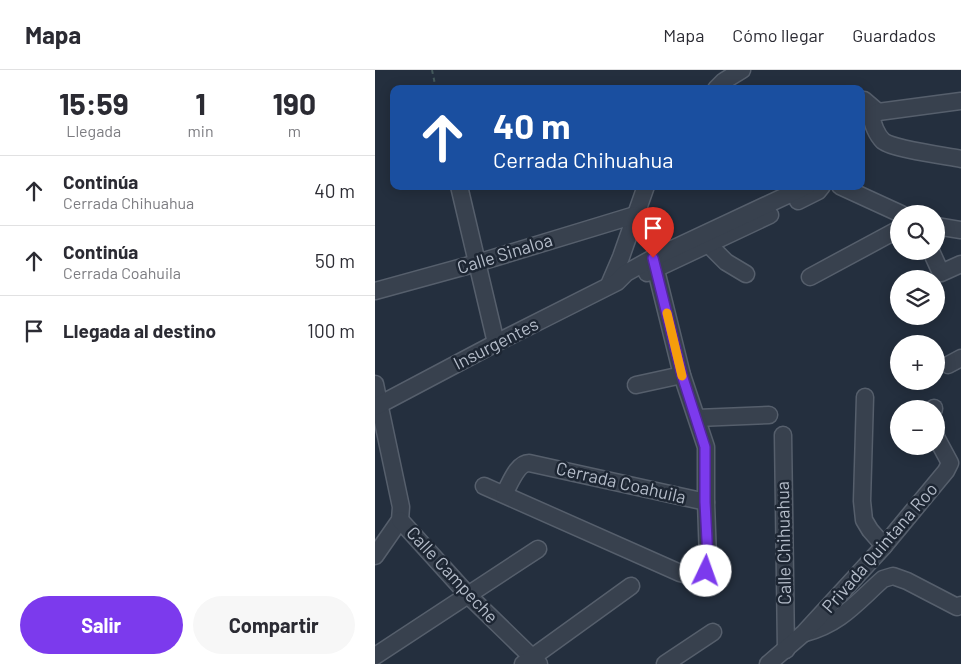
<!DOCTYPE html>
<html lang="es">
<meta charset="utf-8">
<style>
:root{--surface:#fff;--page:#f7f7f7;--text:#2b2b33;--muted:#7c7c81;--line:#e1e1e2;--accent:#7c3aed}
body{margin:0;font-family:Barlow,sans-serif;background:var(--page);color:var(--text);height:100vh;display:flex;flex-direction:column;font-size:19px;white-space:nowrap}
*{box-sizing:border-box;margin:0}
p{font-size:16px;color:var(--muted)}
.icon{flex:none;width:28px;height:28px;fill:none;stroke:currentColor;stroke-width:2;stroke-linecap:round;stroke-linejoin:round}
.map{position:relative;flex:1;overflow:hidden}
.panel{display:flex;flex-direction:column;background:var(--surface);width:375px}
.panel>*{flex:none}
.banner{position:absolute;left:15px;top:15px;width:475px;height:105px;border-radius:10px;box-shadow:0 2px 12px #0003;background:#1a4fa0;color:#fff;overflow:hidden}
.fabs{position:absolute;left:515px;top:135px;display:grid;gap:10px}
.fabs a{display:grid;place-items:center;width:55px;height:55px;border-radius:50%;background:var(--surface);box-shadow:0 2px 12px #0003;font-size:25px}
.pin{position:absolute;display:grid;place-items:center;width:42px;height:42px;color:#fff;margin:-51px -21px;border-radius:50% 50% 50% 0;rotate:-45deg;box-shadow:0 0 5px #0007}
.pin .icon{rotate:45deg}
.me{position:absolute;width:55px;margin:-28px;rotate:3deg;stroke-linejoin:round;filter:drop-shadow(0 0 4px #0008)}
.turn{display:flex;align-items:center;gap:18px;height:105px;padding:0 20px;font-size:22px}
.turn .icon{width:65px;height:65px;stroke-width:2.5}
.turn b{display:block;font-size:35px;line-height:42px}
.eta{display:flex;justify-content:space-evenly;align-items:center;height:85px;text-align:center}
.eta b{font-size:30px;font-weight:700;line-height:35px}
.button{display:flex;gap:10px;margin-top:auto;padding:10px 20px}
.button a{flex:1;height:58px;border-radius:30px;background:var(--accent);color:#fff;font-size:20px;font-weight:700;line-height:58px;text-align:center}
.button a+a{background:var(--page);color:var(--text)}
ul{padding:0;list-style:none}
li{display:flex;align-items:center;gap:15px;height:70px;padding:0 20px;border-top:1px solid var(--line)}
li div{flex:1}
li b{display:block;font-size:19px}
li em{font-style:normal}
header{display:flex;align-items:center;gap:30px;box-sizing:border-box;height:70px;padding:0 25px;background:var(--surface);border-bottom:1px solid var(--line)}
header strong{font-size:24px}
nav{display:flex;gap:28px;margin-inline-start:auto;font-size:18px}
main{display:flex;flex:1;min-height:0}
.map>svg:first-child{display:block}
</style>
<header>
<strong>Mapa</strong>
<nav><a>Mapa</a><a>Cómo llegar</a><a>Guardados</a></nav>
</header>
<main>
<section class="panel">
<div class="eta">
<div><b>15:59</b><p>Llegada</p></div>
<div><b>1</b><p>min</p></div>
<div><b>190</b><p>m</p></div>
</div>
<ul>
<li><svg class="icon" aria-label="ahead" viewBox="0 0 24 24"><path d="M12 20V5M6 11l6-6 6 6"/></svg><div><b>Continúa</b><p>Cerrada Chihuahua</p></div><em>40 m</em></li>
<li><svg class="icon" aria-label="ahead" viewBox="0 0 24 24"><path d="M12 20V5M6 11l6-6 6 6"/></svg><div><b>Continúa</b><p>Cerrada Coahuila</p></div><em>50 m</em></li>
<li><svg class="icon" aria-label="arrive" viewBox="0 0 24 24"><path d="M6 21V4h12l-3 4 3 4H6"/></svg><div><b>Llegada al destino</b></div><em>100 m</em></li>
</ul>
<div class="button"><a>Salir</a><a>Compartir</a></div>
</section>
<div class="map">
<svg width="586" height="594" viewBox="0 0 586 594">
<rect width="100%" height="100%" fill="#242f3e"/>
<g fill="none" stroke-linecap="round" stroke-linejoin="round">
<g stroke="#565f6c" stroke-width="19">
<g id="minor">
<path d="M341,19L349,11L367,0"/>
<path d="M486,30H489L503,42"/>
<path d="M586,31L503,42L497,46C497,54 502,65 508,71C518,79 571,86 586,89"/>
<path d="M84,116L121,273"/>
<path d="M465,116L526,144"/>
<path d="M423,131L443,121L447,116"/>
<path d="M561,156L586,160"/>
<path d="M333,174L351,192L371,204"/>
<path d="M556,181L566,203L586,194"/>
<path d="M272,203L395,145"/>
<path d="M435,207L524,159"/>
<path d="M234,215L246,187L271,116"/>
<path d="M0,221L102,193L260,145"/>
<path d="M573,295L586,288"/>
<path d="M0,314L26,437L25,450L0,486"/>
<path d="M261,315L307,305"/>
<path d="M490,327L487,431L489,450L495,460L509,476"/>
<path d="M0,337L121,273L242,212L251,203L278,188L432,116"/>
<path d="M559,338V339"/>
<path d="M322,348L394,345"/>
<path d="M408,365L411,580"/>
<path d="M109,416L305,503L317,506H326L331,501L333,489L331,432V377L307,305L278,188"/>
<path d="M129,424C135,414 142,393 154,393L331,432"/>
<path d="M25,450L94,526L164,594"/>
<path d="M430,563C465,554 481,533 508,509L518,506L532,511L582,537L586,535"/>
<path d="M0,586L163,479"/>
<path d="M148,594L256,516"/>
<path d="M290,594L338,562"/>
<path d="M393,594L429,563L509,476L571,401L575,393L561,367"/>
</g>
</g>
<path stroke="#44595c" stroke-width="2" stroke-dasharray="4 4" stroke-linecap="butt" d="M57,0L61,19"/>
<use href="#minor" stroke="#38414e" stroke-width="16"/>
</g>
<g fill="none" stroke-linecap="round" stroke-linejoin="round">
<g stroke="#51269a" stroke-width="12">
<path id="route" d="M278,188L307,305L330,377V432L333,489L331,501"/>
</g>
<use href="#route" stroke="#7c3aed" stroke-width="9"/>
<path stroke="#f59e0b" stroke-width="9" d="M292,243L307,306"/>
</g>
<g text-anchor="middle" stroke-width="5" stroke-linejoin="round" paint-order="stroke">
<g font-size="18" fill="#b4bcc9" stroke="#1d2633">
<text transform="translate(130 184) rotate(-17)" y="6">Calle Sinaloa</text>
<text transform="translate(121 274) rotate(-27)" y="6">Insurgentes</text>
<text transform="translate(246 413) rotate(13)" y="6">Cerrada Coahuila</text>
<text transform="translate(409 473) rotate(-91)" y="6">Calle Chihuahua</text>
<text transform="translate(505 478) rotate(-49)" y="6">Privada Quintana Roo</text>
<text transform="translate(77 505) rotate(47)" y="6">Calle Campeche</text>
</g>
</g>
</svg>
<div class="fabs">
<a><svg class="icon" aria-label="search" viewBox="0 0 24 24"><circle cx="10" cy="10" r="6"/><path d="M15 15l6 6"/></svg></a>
<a><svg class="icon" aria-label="layers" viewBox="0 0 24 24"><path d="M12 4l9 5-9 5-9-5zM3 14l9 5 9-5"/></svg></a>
<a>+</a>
<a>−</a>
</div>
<div class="pin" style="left:278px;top:188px;background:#d93025"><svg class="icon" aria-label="arrive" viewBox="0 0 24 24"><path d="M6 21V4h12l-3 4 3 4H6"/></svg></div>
<svg class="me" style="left:331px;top:501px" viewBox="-20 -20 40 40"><circle r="19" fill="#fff"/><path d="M0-13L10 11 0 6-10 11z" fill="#7c3aed"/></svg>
<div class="banner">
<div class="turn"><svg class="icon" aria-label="ahead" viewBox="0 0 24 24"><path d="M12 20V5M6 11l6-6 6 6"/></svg><div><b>40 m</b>Cerrada Chihuahua</div></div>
</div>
</div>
</main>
